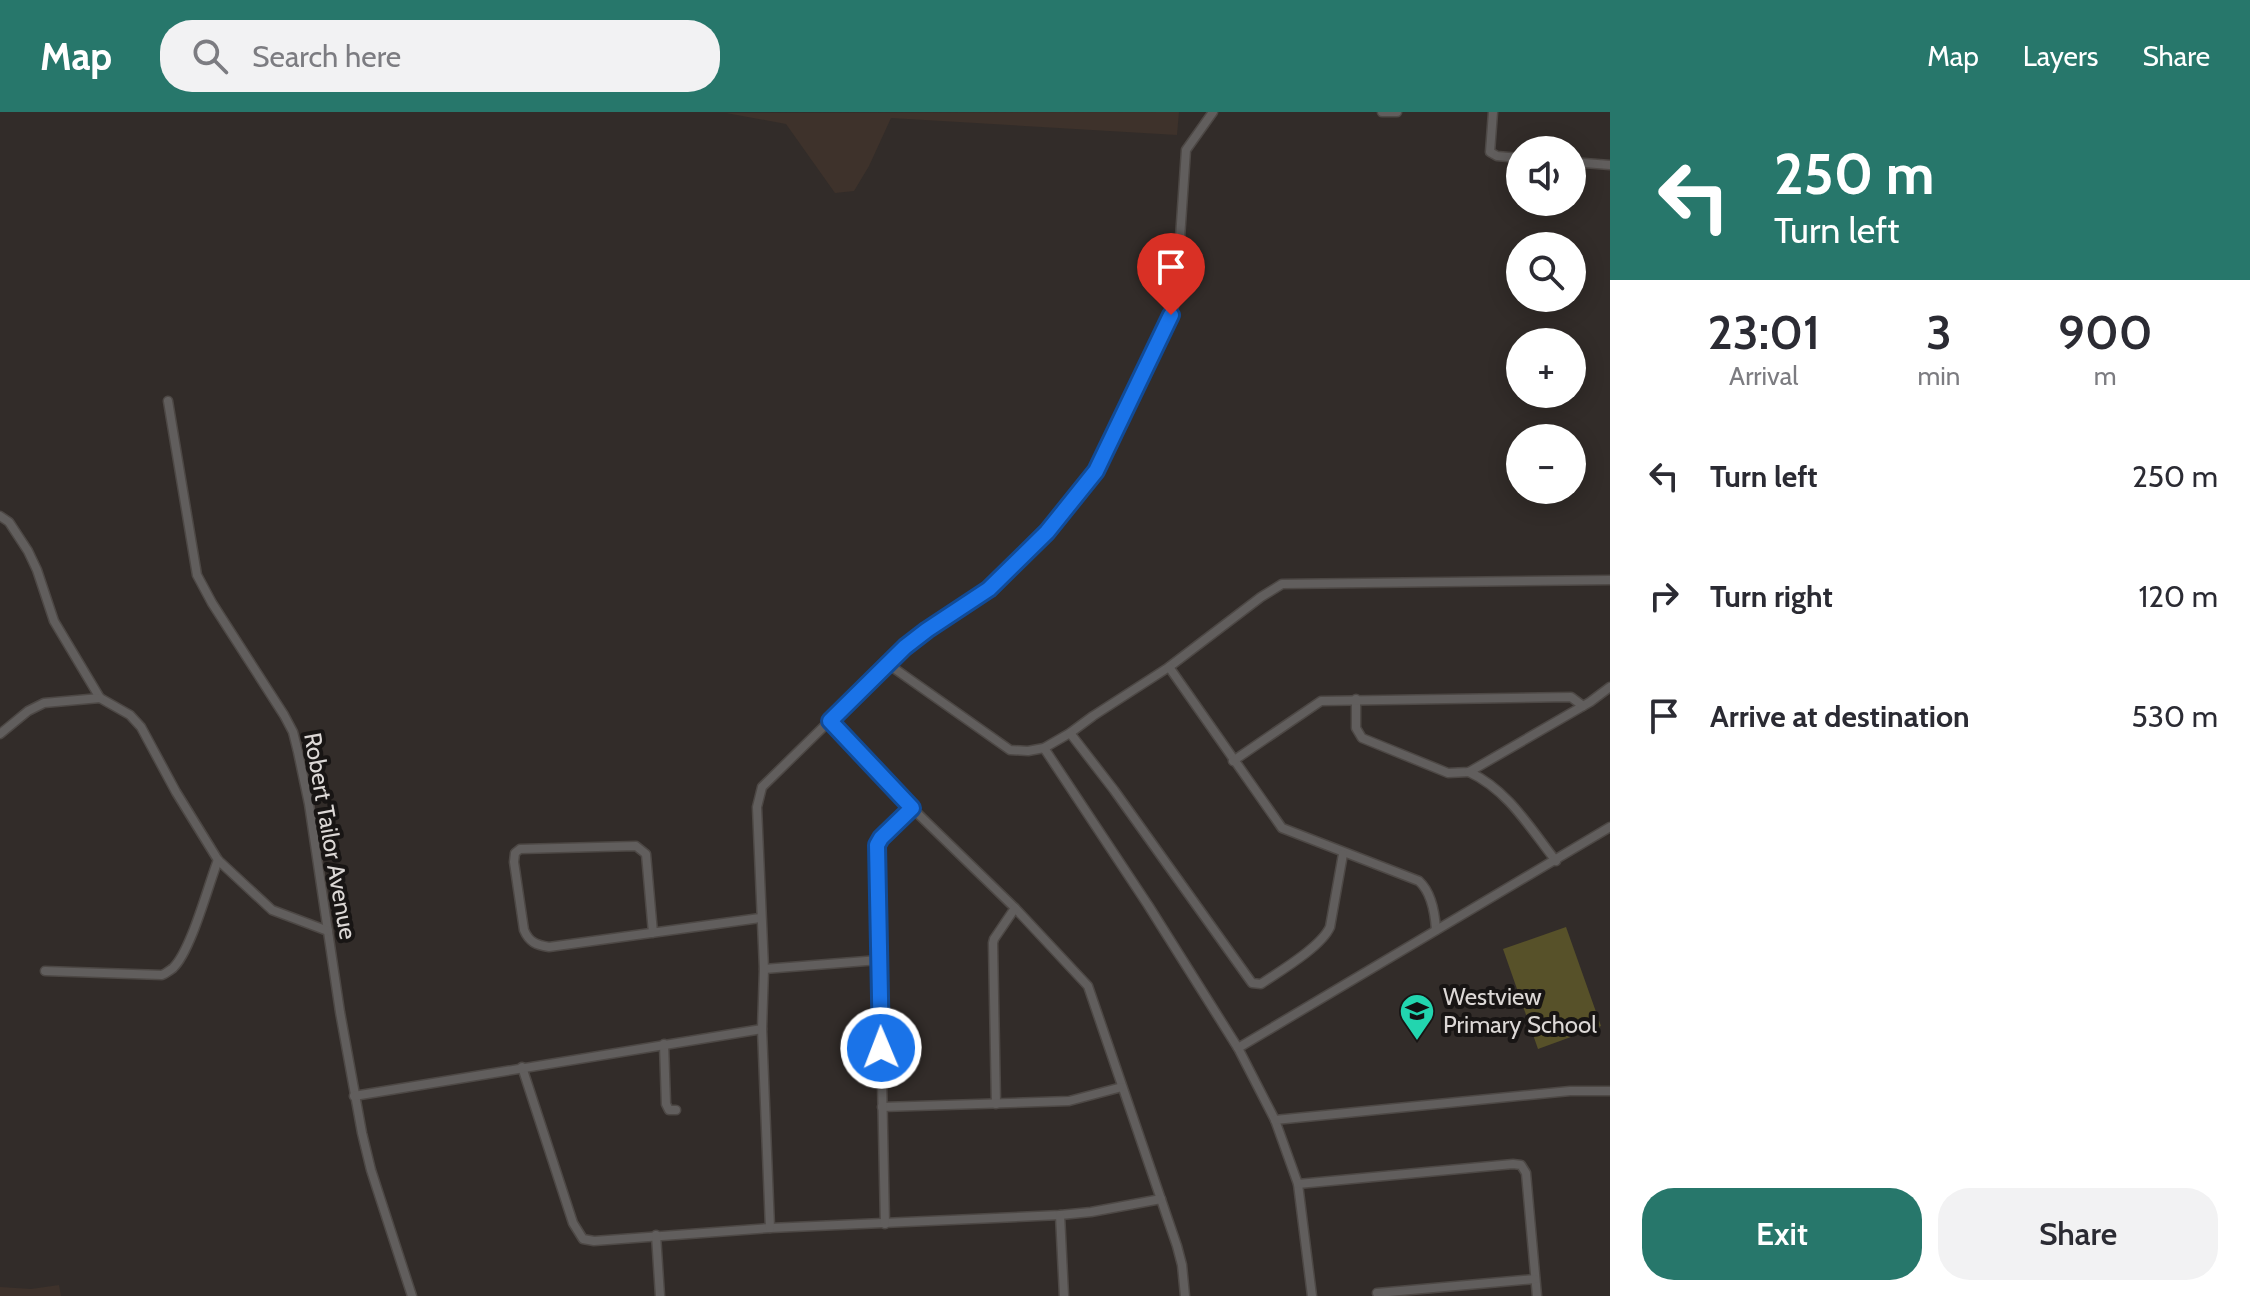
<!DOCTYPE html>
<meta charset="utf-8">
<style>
:root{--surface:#fff;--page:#f2f2f3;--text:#2b2b33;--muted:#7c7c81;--accent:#27776b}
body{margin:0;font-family:Cabin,sans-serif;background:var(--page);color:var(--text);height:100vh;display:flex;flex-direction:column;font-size:30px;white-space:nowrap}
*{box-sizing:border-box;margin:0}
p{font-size:26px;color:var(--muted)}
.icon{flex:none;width:44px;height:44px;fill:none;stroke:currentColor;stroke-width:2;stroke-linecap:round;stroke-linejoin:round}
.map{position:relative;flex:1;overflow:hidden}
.drawer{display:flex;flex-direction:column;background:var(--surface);width:640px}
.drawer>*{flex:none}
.top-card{background:#27776b;color:#fff;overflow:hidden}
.buttons{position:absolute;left:1506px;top:24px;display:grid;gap:16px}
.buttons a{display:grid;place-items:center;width:80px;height:80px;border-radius:50%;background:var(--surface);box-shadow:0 4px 20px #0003;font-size:40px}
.pin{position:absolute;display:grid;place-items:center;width:68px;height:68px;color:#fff;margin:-82px -34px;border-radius:50% 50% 50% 0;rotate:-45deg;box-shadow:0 0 8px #0007}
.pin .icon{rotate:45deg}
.me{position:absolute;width:88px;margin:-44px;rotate:359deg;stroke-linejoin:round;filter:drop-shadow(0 0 6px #0008)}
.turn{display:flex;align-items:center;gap:28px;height:168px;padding:0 32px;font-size:36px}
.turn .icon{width:104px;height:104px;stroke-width:2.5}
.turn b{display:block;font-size:56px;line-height:68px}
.eta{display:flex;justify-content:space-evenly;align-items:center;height:136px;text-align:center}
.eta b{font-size:48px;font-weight:600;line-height:56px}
.button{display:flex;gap:16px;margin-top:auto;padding:16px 32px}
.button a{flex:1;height:92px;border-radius:32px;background:var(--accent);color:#fff;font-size:32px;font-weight:600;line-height:92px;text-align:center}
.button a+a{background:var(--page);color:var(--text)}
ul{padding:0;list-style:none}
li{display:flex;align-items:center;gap:24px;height:120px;padding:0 32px}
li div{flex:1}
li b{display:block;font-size:30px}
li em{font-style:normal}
header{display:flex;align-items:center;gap:48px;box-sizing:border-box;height:112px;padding:0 40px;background:var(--accent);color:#fff}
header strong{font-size:38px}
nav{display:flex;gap:44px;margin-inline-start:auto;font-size:28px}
.search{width:560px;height:72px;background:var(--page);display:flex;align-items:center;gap:20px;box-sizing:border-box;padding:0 28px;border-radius:32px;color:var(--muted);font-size:30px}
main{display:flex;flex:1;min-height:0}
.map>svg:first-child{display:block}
</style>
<header>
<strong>Map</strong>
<div class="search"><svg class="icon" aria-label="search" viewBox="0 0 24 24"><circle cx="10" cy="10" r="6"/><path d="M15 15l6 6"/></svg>Search here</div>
<nav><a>Map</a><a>Layers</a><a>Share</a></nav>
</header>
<main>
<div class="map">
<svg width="1610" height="1184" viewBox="0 0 1610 1184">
<rect width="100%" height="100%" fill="#322c29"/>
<g fill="#3e322b">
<path d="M1179,0L1177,23L891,6L869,54L854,79L835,81L786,12L726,1Z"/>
<path d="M59,1173L61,1184H0V1175L31,1177Z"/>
</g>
<path fill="#575129" d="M1566,815L1601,914L1538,937L1503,837Z"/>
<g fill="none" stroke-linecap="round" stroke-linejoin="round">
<g stroke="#4d4845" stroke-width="11">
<g id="street">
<path d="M1382,0H1397"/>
<path d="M1493,0L1490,40L1497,44L1520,46"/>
<path d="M1572,50L1610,53"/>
<path d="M168,289L197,463L212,491L284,603L293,620L298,640L309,692L340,900L362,1021L371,1058L412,1184"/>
<path d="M0,404L9,410L28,439L37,458L54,509L100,586L130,603L141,615L176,680L218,748L272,798L328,819"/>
<path d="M888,552L1010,638L1028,639L1044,636L1070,621L1093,604L1169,555L1261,485L1282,472L1610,468"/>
<path d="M1169,555L1282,716L1419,769C1432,781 1435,801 1436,818"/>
<path d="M1356,587V616L1362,626L1448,661L1469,660L1590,590L1610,575"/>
<path d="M830,609L912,696L1015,796L1088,874L1177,1134L1182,1153L1185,1184"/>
<path d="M1070,621L1114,678L1252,871L1261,872C1280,859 1321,835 1330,815L1343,742"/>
<path d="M0,622L28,599L44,591L100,586"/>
<path d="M1044,636L1148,793L1238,936L1275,1008L1298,1072L1312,1184"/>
<path d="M1233,649L1321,589L1571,585L1583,594"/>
<path d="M1469,660C1508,678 1530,716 1556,749"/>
<path d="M653,821L646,742L636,734L520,737L515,741L514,750L524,818C529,830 536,833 549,835L760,806"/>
<path d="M764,857L879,848"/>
<path d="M45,859L162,863C163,863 172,857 173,856C191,839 208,774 218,748"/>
<path d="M664,932L666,992L669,998H676"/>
<path d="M1238,936L1610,715"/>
<path d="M522,955L573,1111L583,1127L594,1129L770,1116L1060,1103L1091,1100L1161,1087"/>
<path d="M354,984L762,917"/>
<path d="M996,992L993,831L994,827L1015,796"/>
<path d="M882,995L1069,989L1122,975"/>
<path d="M1275,1008L1570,979H1610"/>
<path d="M1298,1072L1513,1052L1521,1053L1526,1061L1537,1184"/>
<path d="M1060,1103L1064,1184"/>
<path d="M885,1112L877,733L881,726L912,696"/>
<path d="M770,1116L762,917L764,857L757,695L762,675L905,535L927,518L989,477L1047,420L1096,359L1174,194L1176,185L1186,38L1213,0"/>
<path d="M656,1123L660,1184"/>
<path d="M1377,1181L1535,1167"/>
</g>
</g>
<use href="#street" stroke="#615e5d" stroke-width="8"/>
</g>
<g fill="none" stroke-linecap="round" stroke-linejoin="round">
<g stroke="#114b97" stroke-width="20">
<path id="route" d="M881,936L877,733L881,726L912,696L830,609L905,535L927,518L989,477L1047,420L1096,359L1171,203"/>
</g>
<use href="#route" stroke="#1a73e8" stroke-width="14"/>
</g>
<defs>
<g id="school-pin" transform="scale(1.8)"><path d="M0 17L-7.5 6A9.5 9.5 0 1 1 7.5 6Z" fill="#22d5af" stroke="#181514"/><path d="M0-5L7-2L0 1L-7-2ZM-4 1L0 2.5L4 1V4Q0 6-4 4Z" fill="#111"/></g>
</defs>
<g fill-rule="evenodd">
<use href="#school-pin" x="1417" y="899"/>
</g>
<g text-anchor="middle" stroke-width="8" stroke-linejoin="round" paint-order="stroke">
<g font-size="24" fill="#dcd8d6" stroke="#181514">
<text transform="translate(330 724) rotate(80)" y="8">Robert Tailor Avenue</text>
</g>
<g font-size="24" fill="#dcd8d6" stroke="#181514" text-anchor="start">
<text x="1443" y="893">Westview<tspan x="1443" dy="28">Primary School</tspan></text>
</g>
</g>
</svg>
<div class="buttons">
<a><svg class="icon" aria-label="sound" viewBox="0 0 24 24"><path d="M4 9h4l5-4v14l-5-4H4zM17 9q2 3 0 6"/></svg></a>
<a><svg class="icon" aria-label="search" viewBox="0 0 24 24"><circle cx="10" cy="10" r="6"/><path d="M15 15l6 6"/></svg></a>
<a>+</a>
<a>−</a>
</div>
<div class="pin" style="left:1171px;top:203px;background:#d93025"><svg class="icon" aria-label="arrive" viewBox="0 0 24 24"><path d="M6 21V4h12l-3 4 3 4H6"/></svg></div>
<svg class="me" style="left:881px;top:936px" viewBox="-20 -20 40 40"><circle r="17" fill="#1a73e8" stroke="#fff" stroke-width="3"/><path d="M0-11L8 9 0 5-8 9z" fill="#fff"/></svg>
</div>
<section class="drawer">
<div class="top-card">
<div class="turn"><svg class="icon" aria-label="left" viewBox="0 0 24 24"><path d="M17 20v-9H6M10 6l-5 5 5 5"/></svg><div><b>250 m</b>Turn left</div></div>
</div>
<div class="eta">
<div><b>23:01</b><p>Arrival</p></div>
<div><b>3</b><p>min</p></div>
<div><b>900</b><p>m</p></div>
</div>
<ul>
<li><svg class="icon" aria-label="left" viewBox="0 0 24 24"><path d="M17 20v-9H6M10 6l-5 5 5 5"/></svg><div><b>Turn left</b></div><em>250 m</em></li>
<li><svg class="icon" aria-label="right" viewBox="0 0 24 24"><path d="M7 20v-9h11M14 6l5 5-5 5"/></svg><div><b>Turn right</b></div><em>120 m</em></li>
<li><svg class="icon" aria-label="arrive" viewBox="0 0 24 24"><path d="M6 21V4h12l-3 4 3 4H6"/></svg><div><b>Arrive at destination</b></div><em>530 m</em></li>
</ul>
<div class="button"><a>Exit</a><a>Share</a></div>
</section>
</main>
